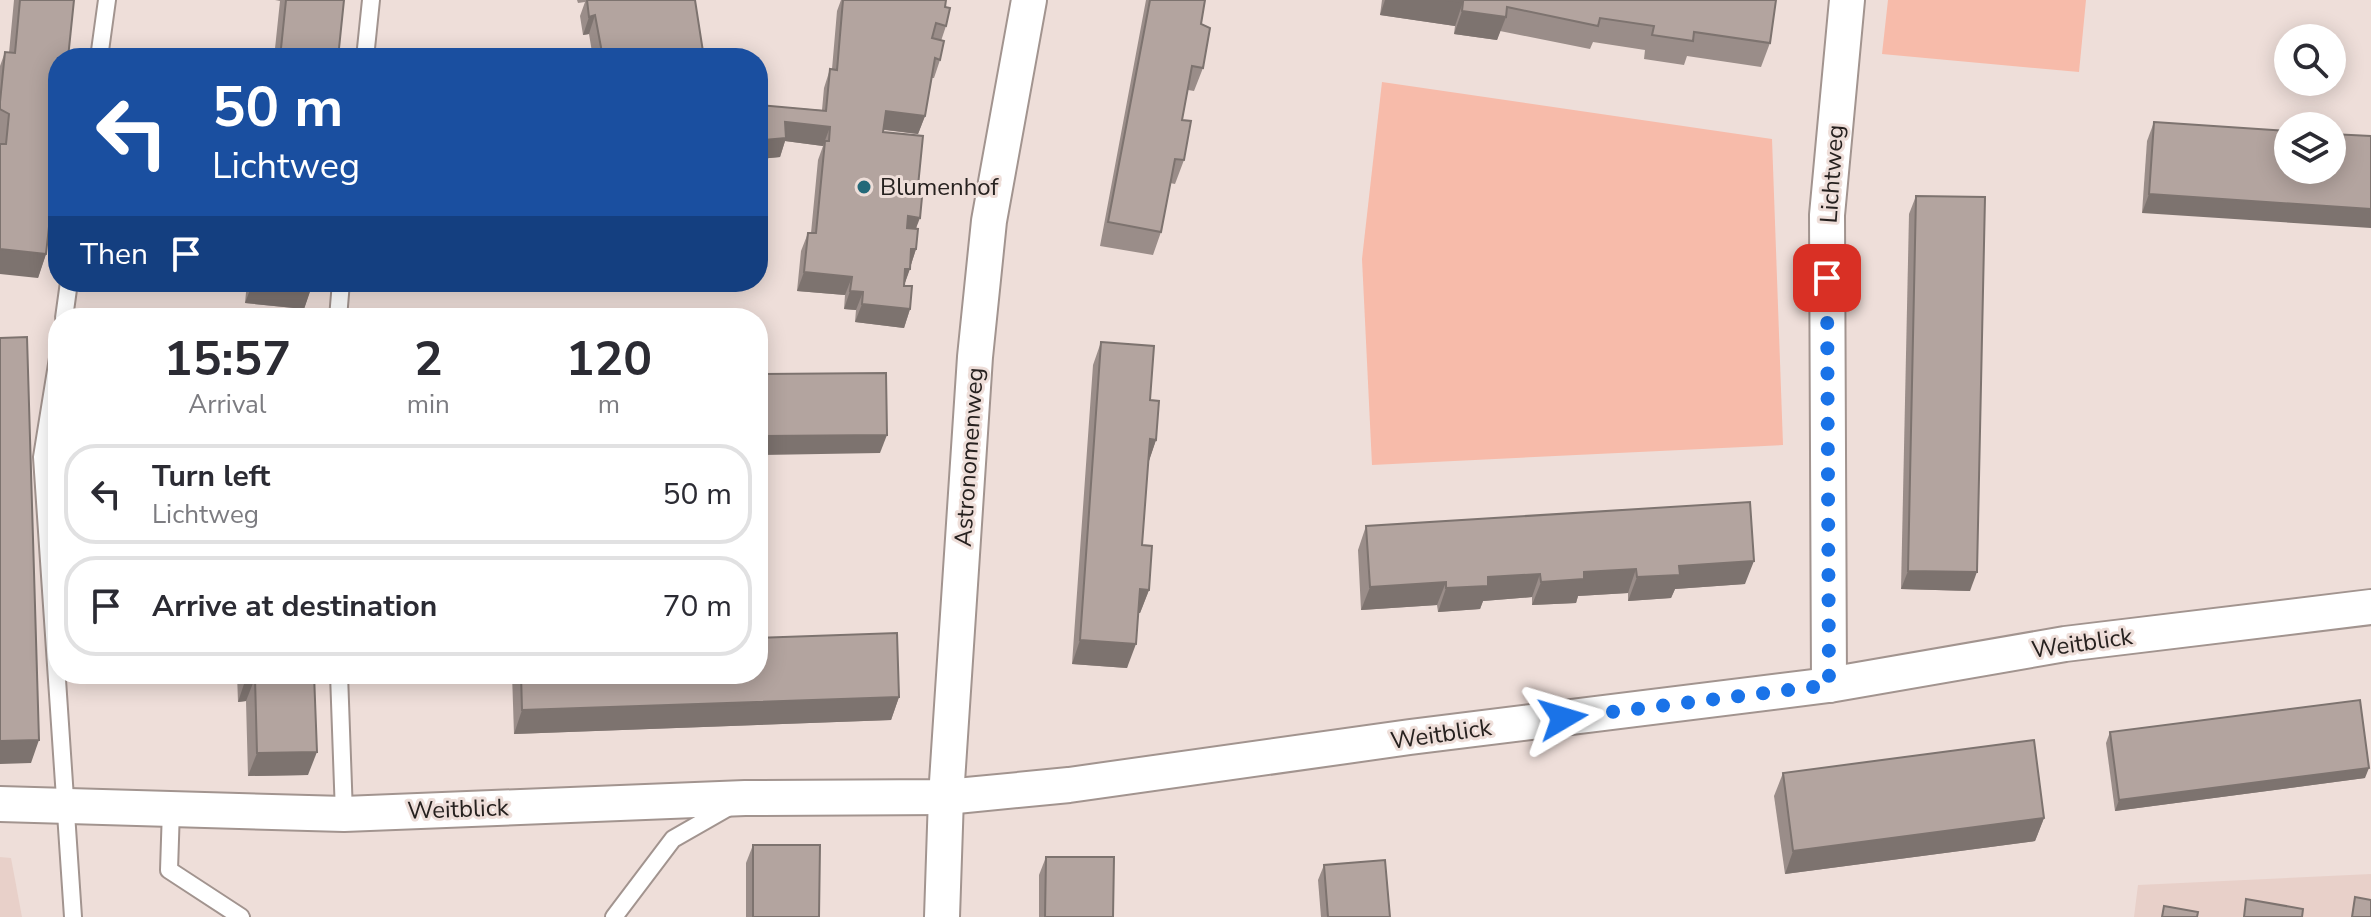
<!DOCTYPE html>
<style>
:root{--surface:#fff;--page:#f2f2f3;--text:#2b2b33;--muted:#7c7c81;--line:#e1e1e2}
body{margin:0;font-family:"Nunito Sans",sans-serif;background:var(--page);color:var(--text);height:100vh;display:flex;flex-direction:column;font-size:30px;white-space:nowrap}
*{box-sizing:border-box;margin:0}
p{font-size:26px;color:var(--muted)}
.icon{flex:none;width:44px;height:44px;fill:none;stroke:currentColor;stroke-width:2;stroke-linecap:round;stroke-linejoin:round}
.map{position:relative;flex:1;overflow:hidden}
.details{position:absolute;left:48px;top:308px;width:720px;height:376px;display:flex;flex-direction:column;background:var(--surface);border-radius:32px;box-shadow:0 4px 20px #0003}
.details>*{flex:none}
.guide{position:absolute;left:48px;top:48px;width:720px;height:244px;border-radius:32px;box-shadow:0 4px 20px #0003;background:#1a4fa0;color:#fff;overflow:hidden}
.tools{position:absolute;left:2274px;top:24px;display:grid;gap:16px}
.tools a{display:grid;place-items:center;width:72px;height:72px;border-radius:50%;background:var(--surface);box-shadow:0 4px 20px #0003;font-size:40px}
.pin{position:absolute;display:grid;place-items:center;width:68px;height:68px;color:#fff;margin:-34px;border-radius:16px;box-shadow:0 4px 12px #0006}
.me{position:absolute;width:88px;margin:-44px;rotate:83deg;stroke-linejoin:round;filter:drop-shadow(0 0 6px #0008)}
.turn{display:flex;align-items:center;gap:28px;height:168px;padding:0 32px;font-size:36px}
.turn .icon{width:104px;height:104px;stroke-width:2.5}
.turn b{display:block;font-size:56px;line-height:68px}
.then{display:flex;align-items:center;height:76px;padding:0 32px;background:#0003;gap:16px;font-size:30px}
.eta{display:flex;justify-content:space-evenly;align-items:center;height:136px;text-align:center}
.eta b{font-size:48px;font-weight:700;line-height:56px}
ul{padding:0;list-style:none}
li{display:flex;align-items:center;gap:24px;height:100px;margin:0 16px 12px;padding:0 16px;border:4px solid var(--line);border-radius:32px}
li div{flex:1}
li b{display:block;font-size:30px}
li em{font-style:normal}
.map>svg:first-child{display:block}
</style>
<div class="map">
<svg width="2371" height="917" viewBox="0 0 2371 917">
<rect width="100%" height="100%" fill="#eeded9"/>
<g fill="#e8d0c9">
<path d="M0,857L11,858L22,917H0Z"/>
<path d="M2371,874V917H2134L2138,885Z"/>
</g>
<g fill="#f7bbaa">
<path d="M1888,0H2086L2079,72L1882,54Z"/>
<path d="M1382,82L1772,139L1783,445L1372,465L1362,259Z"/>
</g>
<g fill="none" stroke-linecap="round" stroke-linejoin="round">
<g stroke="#a2948f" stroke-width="20">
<g id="service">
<path d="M99,58L107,0"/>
<path d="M365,58L371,0"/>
<path d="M64,318L69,282"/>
<path d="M338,318L341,282"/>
<path d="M58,358L42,457L73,917"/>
<path d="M339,674L344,814"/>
<path d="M171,809L169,870L241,917"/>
<path d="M614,917L673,839L729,807"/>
</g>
</g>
<g stroke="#a2948f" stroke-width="38">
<g id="minor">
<path d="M1829,685L1827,215L1847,0"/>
<path d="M0,804L344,814L745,798L946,797L1069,785L1410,737L1829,685L2065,644L2371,607"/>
<path d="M942,917L946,797L975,357L989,221L1029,0"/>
</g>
</g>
<use href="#service" stroke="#fff" stroke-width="16"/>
<use href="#minor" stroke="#fff" stroke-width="34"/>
</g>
<g fill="#9a8d89">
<path d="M14,0H74L46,254L38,278L0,144V66L5,52L9,53Z"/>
<path d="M275,0H344L338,58H274L280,1Z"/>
<path d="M577,0H695L704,58H593L589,34L583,35L580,16L585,2L578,3Z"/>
<path d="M841,0H946L945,7L946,26L941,41L940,60L934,78H931L925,116L918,134L884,130L883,132L917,196L916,249L904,286L910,309L904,328L855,322L856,310L844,309L845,295L797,291L801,251L808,233H811L818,160L823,146L785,141L780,157L758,159V105L822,110L824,88L830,69H832L837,11Z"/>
<path d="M1146,0H1205L1201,24L1203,68L1194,91L1188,90L1182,120L1184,160L1175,184L1170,183L1161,232L1153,255L1100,246Z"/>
<path d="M1382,0H1776L1770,43L1761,67L1687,56L1684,65L1644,59L1645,50L1593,42L1590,49L1500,31L1497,40L1454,34L1455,26L1380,15Z"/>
<path d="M2154,122L2288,131L2142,213L2147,141Z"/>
<path d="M1916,196L1970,591L1901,589L1909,214Z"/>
<path d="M247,282H313L304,309L245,303Z"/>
<path d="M1101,342L1150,400L1156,440L1148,463L1142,545L1149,590L1140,613H1138L1127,668L1072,664L1093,365Z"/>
<path d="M1366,526L1745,584L1675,589L1671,598L1628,601V593L1578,596L1576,603L1532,605V597L1483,601L1480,609L1438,612L1437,605L1361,610L1358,550Z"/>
<path d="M237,674H314L308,775L248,776L246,701L238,702Z"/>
<path d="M512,674H758L899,697L891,720L514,734Z"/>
<path d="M2110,732L2365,778L2115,811L2106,743Z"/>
<path d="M1783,773L2044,818L2035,841L1785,874L1774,796Z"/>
<path d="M753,845L819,917H746V863Z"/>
<path d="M1046,857L1113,917H1039V875Z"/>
<path d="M1324,865L1390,917H1321L1318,880Z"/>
</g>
<g fill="#7d736f">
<path d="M1385,0H1446L1463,2L1455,26L1380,15Z"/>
<path d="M1462,11L1506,17L1497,40L1454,34Z"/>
<path d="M595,15L589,34L583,35L589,17Z"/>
<path d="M886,111L925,116L918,134L880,129Z"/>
<path d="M785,122L830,127L823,146L785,141L780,157L758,159L764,140Z"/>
<path d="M2149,194L2371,209V228L2142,213Z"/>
<path d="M908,216L920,218L913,236L902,235Z"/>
<path d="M0,249L46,254L38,278L0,274Z"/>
<path d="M911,249H916L910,268Z"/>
<path d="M905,269H910L903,288Z"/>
<path d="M804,272L852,277L845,295L797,291Z"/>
<path d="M253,282H276L312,286L304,309L245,303Z"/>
<path d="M850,291L863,292L856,310L844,309Z"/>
<path d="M862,304L910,309L904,328L855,322Z"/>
<path d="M887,435L880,453L758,455V436Z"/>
<path d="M1150,439L1156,440L1148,464Z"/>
<path d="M1754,561L1745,584L1675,589L1671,598L1628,601L1637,577L1679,566Z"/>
<path d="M1636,569L1628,593L1578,596L1576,603L1532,605L1541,582L1584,572Z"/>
<path d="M1908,571L1977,572L1970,591L1901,589Z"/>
<path d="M1540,574L1532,597L1483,601L1480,609L1438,612L1446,588L1488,577Z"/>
<path d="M1446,582L1437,605L1361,610L1370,587Z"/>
<path d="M1140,589L1149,590L1140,613H1131Z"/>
<path d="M1080,640L1136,644L1127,668L1072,664Z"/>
<path d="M246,678H255L246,701L238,702Z"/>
<path d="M899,697L891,720L514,734L522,710Z"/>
<path d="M39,740L31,763L0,764V741Z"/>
<path d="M317,752L308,775L248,776L257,753Z"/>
<path d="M2369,768L2365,778L2115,811L2119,800Z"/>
<path d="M2044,818L2035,841L1785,874L1793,851Z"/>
</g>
<g fill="#b3a49f" stroke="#7d736f" stroke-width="2">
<path d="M20,0H74L68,58H58V145L46,254L0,249V144H6L9,114L0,109V102L5,52L15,53Z"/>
<path d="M286,0H344L338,58H280Z"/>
<path d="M587,0H695L704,58H603L595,15L589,17Z"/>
<path d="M843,0H946L945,7L950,8L946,26L936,23L932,38L944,41L940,60L935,58L925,116L886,111L883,132L923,136L917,196L922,197L920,218L908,216L907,228L918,229L916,249H911L910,269H905L904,286H912L910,309L862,304L863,292L850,291L852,277L804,272L808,233H816L825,141H829L830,127L785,122L786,138L764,140L761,119L758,118V105L826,111L830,69L837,70Z"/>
<path d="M1150,0H1205L1201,24L1210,28L1203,68L1192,66L1182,120L1191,121L1184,160L1175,159L1161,232L1108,222Z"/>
<path d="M1446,0H1776L1770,43L1694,32L1693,41L1652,35L1654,26L1600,18L1598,26L1507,7L1506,17L1462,11L1463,2Z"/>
<path d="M2154,122L2288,131V170H2332V134L2371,136V209L2149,194Z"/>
<path d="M1916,196L1985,197L1977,572L1908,571Z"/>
<path d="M276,282H313L312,286Z"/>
<path d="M27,337L39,740L0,741V338Z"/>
<path d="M1101,342L1154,346L1150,400L1159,401L1156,440L1150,439L1142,545L1152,546L1149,590L1140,589L1136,644L1080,640Z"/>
<path d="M886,373L887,435L758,436V374Z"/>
<path d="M1750,502L1754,561L1679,566L1680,575L1637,577L1636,569L1584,572V579L1541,582L1540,574L1488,577V586L1446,588V582L1370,587L1366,526Z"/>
<path d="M897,633L899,697L522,710L521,674H758V638Z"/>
<path d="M246,674H314L317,752L257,753L255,678H246Z"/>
<path d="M2360,700L2369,768L2119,800L2110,732Z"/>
<path d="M2034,740L2044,818L1793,851L1783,773Z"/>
<path d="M753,845H820L819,917H753Z"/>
<path d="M1046,857H1114L1113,917H1045Z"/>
<path d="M1385,860L1390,917H1328L1324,865Z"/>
<path d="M2355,897L2371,900V917H2352Z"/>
<path d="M2246,899L2303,909L2302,917H2244Z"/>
<path d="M2164,906L2198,912L2197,917H2162Z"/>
</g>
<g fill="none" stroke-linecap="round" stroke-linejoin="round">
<path stroke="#1a73e8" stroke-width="14" stroke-dasharray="0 25.2" d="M1563,718L1829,685L1827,278"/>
</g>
<circle fill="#246979" stroke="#eeded9" stroke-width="3" cx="864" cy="187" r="8"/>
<g text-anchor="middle" stroke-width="6" stroke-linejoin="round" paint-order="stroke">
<g font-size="24" fill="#26211f" stroke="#eeded9">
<text transform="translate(1832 174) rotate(-86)" y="8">Lichtweg</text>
<text transform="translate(969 457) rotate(-86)" y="8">Astronomenweg</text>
<text transform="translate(2082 643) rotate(-8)" y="8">Weitblick</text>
<text transform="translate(1441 734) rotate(-8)" y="8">Weitblick</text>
<text transform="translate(458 809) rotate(-2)" y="8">Weitblick</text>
</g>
<g font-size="24" fill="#26211f" stroke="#eeded9" text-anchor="start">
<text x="880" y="195">Blumenhof</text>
</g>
</g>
</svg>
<div class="tools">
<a><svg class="icon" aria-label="search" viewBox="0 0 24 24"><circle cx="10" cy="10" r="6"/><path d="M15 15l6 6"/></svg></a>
<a><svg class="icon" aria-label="layers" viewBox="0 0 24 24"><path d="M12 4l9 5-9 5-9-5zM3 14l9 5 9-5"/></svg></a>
</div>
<div class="pin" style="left:1827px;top:278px;background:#d93025"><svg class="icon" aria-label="arrive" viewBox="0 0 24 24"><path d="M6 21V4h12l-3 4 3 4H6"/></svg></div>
<svg class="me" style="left:1563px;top:718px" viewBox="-20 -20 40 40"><path d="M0-17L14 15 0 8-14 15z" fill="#1a73e8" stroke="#fff" stroke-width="4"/></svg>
<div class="guide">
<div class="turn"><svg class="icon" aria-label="left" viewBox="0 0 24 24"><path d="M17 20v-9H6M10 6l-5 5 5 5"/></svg><div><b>50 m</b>Lichtweg</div></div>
<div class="then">Then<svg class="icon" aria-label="arrive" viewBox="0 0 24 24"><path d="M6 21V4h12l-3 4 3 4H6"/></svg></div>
</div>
<section class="details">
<div class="eta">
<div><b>15:57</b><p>Arrival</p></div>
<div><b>2</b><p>min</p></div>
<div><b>120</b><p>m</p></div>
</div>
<ul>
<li><svg class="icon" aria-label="left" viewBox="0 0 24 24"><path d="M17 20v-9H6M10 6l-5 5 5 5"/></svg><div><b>Turn left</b><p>Lichtweg</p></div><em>50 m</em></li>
<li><svg class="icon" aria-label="arrive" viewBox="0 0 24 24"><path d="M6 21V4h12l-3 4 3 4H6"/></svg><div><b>Arrive at destination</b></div><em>70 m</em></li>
</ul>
</section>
</div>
